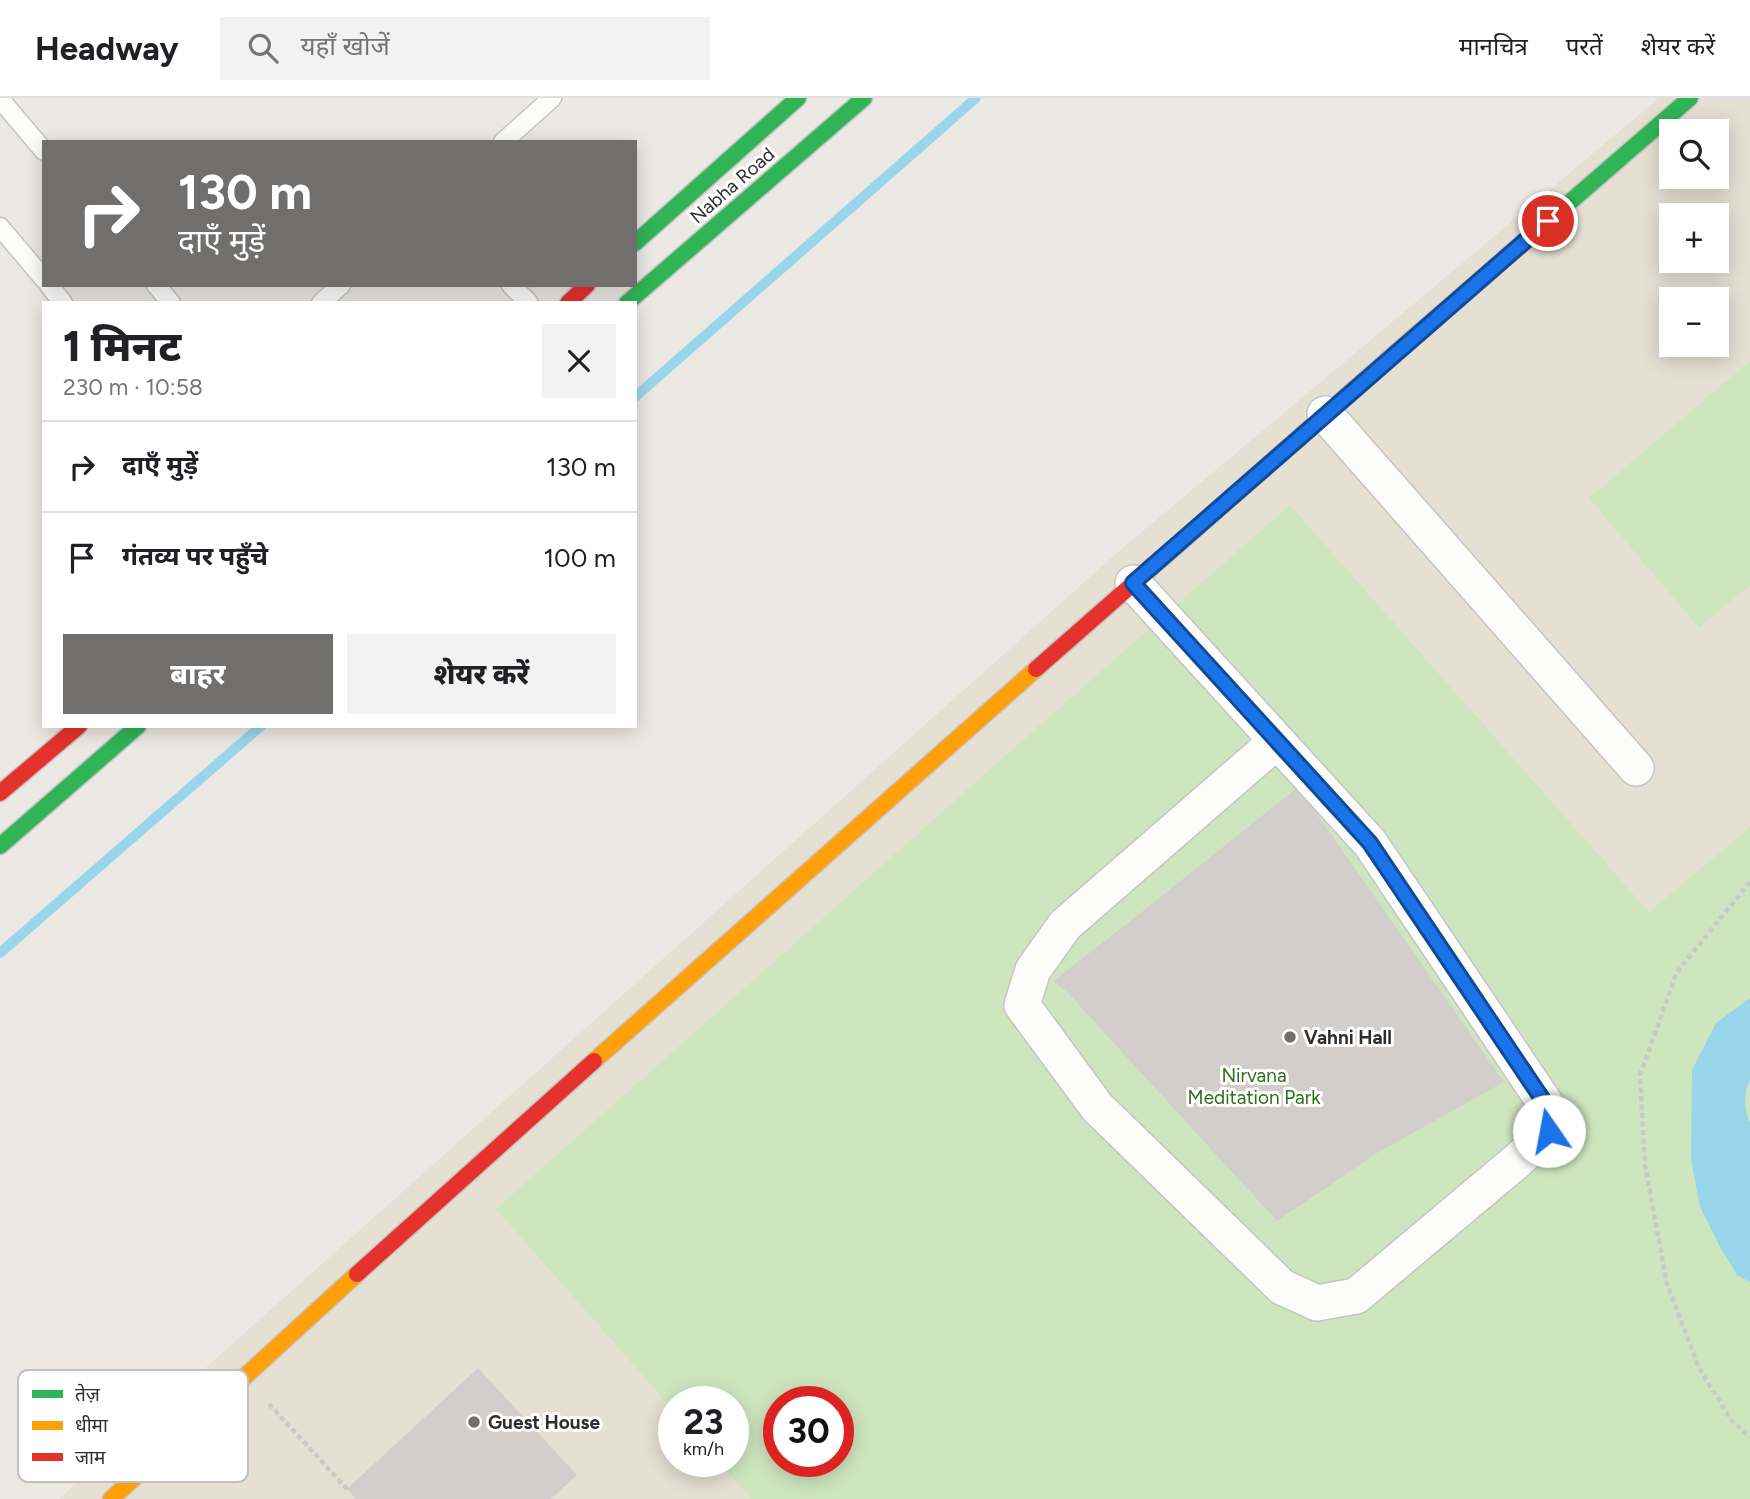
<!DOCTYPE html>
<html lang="hi">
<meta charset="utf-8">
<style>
:root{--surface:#fff;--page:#f2f2f2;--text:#202124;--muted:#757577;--line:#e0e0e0;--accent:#706f6e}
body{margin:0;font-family:Figtree,"Noto Sans Devanagari",sans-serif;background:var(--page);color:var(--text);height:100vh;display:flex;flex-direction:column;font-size:26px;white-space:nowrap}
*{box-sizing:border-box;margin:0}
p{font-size:23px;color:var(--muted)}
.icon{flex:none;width:38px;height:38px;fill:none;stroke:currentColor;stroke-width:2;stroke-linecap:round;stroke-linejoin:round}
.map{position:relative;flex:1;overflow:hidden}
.sheet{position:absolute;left:42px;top:203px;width:595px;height:427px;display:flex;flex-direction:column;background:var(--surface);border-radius:0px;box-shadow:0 4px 18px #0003}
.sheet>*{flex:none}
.banner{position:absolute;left:42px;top:42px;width:595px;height:147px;border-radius:0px;box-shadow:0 4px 18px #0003;background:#706f6e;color:#fff;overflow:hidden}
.fabs{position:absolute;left:1659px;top:21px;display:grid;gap:14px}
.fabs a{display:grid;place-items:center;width:70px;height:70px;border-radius:0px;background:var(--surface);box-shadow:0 4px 18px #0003;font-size:35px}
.speed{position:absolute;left:658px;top:1288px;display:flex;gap:14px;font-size:35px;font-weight:700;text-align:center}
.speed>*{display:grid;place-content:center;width:91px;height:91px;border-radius:50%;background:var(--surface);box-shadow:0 4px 18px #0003;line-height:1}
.speed small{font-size:18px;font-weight:400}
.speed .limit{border:10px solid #d22;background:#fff;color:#111}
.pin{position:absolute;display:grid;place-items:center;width:60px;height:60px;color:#fff;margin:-30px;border:4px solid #fff;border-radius:50%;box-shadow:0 2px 7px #0007}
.me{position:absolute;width:77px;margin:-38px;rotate:348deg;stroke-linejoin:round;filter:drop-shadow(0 0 5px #0008)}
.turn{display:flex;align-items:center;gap:24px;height:147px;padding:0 21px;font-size:32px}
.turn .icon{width:91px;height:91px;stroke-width:2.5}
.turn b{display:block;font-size:49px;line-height:60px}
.round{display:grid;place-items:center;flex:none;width:74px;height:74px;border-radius:0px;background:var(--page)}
.summary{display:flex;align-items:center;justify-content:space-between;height:119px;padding:0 21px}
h1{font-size:42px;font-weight:800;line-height:52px}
.action{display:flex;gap:14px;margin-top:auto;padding:14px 21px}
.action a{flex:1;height:80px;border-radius:0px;background:var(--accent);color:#fff;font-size:28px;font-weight:800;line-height:80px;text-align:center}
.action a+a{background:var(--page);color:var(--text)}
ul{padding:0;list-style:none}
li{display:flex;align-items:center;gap:21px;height:91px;padding:0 21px;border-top:2px solid var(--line)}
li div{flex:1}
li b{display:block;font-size:26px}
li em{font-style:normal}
header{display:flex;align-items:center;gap:42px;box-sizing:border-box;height:98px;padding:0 35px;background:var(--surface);border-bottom:2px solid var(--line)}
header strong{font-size:33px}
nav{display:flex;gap:38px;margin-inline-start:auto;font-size:24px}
.search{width:490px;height:63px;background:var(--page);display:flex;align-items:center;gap:18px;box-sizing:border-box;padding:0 24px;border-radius:0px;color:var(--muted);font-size:26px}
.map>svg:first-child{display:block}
</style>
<header>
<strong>Headway</strong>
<div class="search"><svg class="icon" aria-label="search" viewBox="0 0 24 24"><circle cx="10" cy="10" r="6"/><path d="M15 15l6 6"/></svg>यहाँ खोजें</div>
<nav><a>मानचित्र</a><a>परतें</a><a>शेयर करें</a></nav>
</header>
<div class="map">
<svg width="1750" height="1401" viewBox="0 0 1750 1401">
<rect width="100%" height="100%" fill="#ece8e4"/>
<path fill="#e6e0d3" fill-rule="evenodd" d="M1659,0H1750V1401H59L1118,454ZM1671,33H1717V79H1671ZM1671,117H1717V163H1671ZM1671,201H1717V247H1671ZM674,1304H733V1363H674ZM779,1304H838V1363H779Z"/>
<g fill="#cee6be" fill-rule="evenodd">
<path d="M1750,263V487L1699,530L1589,400Z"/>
<path d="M1290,407L1649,814L1750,729V1401H752L718,1363H733V1304H674V1313L496,1111L1041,626ZM779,1304H838V1363H779Z"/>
</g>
<path fill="#99d6ec" d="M1750,900V982C1744,996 1743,1011 1750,1024V1184L1737,1177L1719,1147L1700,1109L1691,1061L1692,972L1716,925Z"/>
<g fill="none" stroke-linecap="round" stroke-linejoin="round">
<g stroke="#99d6ec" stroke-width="10">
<path d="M635,299L976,0"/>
<path d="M0,855L261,628"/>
</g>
</g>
<g fill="#d1cecb">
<path d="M1298,689L1504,984L1377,1055L1277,1123L1067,894L1053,883L1128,825Z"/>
<path d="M478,1270L577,1377L551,1401H356L347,1391Z"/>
</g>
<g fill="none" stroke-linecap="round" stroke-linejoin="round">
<g stroke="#c5c4c5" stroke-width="21">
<g id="lane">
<path d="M0,1L44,53"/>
<path d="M503,44L552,0"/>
<path d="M0,129L44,181"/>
<path d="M49,187L63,205"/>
<path d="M156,187L171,205"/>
<path d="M511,187L529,205"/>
<path d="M321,205L341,187"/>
</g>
</g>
<g stroke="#c5c4c5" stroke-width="38">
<g id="street">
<path d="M1325,316L1636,670"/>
<path d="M1133,485L1370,745L1545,1005L1549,1033L1517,1063L1356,1198L1317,1205L1282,1189L1097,1009L1022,907L1033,872L1065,827L1277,643"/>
</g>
</g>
<g stroke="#c5c4c5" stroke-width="19">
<g id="fast">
<path d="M635,145L798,0"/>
<path d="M627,205L864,0"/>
<path d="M1398,253L1690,0"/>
<path d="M0,748L138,628"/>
</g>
</g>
<g stroke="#c5c4c5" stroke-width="19">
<g id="slow">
<path d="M594,963L1036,571"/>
<path d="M111,1401L357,1176"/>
</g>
</g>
<g stroke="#c5c4c5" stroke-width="19">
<g id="jam">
<path d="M568,205L587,187"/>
<path d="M1036,571L1398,253"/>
<path d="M0,695L79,628"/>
<path d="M357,1176L594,963"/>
</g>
</g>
<g stroke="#c9c9c8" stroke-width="4.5" stroke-dasharray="5 3.5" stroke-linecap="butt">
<path d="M1750,784L1677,874L1640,977L1645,1067L1667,1186L1699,1270L1732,1323L1750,1339"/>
<path d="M269,1306L347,1391"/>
</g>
<use href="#lane" stroke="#fcfcfb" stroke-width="18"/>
<use href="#street" stroke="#fcfcfb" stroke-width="35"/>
<use href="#fast" stroke="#30b455" stroke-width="16"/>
<use href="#slow" stroke="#ff9f0a" stroke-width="16"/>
<use href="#jam" stroke="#e5322d" stroke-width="16"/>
</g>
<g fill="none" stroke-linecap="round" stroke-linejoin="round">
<g stroke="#114b97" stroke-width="18">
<path id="route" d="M1548,123L1133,485L1370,745L1545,1005L1549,1033"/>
</g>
<use href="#route" stroke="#1a73e8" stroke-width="12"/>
</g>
<g fill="#706f6e" stroke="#fff" stroke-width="2.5">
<circle cx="1290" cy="939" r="7"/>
<circle cx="474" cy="1324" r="7"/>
</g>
<g text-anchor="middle" stroke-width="6" stroke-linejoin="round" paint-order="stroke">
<g font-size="19" fill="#2e2e2e" stroke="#fff">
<text transform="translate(732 87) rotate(-41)" y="7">Nabha Road</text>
</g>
<g font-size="19" font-weight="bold" fill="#2e2e2e" stroke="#fff" text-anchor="start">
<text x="1304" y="946">Vahni Hall</text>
<text x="488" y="1331">Guest House</text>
</g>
<g font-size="19" fill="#2c6e1b" stroke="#fff">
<text x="1254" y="984">Nirvana<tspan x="1254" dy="22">Meditation Park</tspan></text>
</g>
</g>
<rect x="18" y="1272" width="230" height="112" rx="10" fill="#fff" stroke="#c0c0c0" stroke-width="2"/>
<rect x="32" y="1292" width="31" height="8" fill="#30b455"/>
<rect x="32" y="1323" width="31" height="9" fill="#ff9f0a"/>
<rect x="32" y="1355" width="31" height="8" fill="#e5322d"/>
<g font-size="19" fill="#2e2e2e">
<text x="75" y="1303">तेज़</text>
<text x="75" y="1334">धीमा</text>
<text x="75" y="1366">जाम</text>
</g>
</svg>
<div class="fabs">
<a><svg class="icon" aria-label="search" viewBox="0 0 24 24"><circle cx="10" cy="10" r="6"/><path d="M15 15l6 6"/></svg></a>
<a>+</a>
<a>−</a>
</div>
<div class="speed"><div>23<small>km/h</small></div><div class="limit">30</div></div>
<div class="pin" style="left:1548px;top:123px;background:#d93025"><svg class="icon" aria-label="arrive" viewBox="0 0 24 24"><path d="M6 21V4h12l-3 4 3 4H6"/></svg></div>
<svg class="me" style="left:1549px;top:1033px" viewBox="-20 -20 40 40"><circle r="19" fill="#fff"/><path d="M0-13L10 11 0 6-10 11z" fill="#1a73e8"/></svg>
<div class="banner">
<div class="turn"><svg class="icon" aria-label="right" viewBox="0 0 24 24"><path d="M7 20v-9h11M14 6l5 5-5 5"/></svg><div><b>130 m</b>दाएँ मुड़ें</div></div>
</div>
<section class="sheet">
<div class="summary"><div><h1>1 मिनट</h1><p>230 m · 10:58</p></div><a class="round"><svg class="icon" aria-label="close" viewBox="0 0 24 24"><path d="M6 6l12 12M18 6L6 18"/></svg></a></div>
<ul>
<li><svg class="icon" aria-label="right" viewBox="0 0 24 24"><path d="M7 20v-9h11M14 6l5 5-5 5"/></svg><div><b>दाएँ मुड़ें</b></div><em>130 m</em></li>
<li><svg class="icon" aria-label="arrive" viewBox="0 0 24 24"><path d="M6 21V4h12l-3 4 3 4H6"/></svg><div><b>गंतव्य पर पहुँचे</b></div><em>100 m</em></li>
</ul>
<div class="action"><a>बाहर</a><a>शेयर करें</a></div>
</section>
</div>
